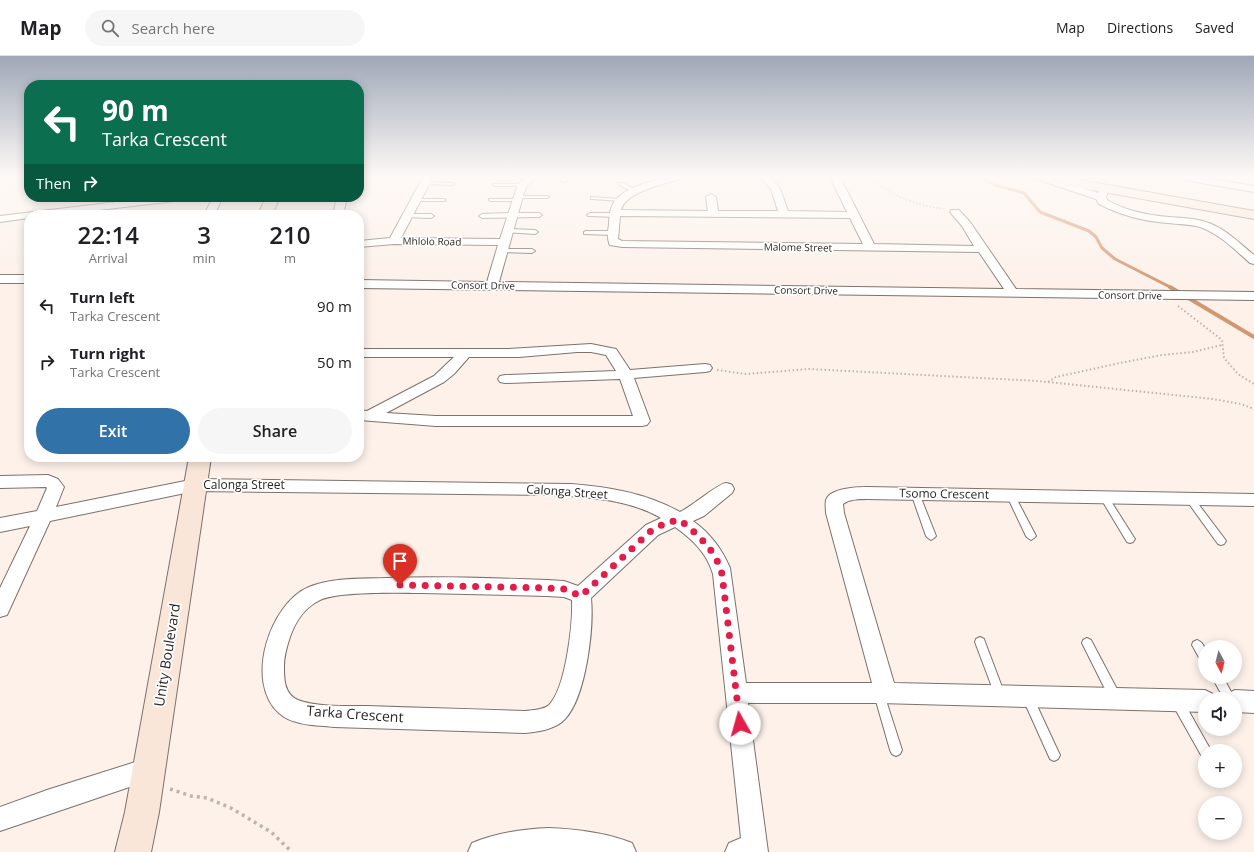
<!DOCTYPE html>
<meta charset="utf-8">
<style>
:root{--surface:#fff;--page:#f6f6f6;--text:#202124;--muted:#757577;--line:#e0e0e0;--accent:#3172a9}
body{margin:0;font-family:"Open Sans",sans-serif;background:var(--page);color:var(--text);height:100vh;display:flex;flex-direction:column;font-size:15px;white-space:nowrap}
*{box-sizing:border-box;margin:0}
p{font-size:13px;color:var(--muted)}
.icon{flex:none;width:22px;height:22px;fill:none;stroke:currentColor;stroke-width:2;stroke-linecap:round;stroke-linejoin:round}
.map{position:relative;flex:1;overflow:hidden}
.side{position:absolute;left:24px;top:154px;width:340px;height:252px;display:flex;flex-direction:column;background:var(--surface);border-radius:16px;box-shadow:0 2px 10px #0003}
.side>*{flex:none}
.guide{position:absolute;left:24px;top:24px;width:340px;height:122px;border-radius:16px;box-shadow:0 2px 10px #0003;background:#0b6e4f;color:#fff;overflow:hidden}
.needle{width:26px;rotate:173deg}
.fabs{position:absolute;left:1198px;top:584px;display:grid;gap:8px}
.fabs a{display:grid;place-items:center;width:44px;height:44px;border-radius:50%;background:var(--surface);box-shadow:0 2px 10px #0003;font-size:20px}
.pin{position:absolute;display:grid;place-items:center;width:34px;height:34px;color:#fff;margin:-41px -17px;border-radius:50% 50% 50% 0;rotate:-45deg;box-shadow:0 0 4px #0007}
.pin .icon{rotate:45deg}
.me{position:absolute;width:44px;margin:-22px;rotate:353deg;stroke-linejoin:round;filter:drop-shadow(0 0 3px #0008)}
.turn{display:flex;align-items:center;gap:14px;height:84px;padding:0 12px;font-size:18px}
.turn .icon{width:52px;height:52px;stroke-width:2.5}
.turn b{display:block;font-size:28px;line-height:34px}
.then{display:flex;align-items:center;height:38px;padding:0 12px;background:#0003;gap:8px;font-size:15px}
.eta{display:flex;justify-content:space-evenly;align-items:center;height:68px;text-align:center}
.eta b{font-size:24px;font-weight:600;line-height:28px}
.cta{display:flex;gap:8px;margin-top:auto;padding:8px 12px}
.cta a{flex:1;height:46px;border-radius:24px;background:var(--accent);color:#fff;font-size:16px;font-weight:600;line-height:46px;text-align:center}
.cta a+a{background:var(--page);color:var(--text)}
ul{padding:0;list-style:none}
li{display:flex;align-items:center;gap:12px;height:56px;padding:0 12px}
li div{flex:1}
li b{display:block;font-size:15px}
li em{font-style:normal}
header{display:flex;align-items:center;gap:24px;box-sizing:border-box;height:56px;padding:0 20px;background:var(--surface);border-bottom:1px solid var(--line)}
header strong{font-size:19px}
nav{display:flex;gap:22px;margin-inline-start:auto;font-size:14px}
.search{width:280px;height:36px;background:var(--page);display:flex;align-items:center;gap:10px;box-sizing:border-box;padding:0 14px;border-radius:22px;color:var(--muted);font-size:15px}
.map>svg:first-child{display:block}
</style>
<header>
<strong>Map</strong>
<div class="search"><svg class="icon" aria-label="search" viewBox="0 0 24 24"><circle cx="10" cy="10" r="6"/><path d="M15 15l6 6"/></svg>Search here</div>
<nav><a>Map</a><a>Directions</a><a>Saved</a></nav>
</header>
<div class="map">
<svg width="1254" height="796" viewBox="0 0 1254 796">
<rect width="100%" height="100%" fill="#fdf1ea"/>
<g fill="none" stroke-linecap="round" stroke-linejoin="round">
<path stroke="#d19771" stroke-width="3" d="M978,121L995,129L1024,137L1040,156L1089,175L1096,181L1102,192L1115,203L1172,232"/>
<path stroke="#d19771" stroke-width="4" d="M1170,231L1254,281"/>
<g stroke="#7c726c" stroke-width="2">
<g id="lane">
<path d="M557,121H562L568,125L564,126Z"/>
<path d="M651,121H657L665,126L661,127Z"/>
<path d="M423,126L452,127L454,128L452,129L425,128L423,127Z"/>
<path d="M619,127H623L638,135L634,136L619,129Z"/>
<path d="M493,128H522L524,129L522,130H495L493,129Z"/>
<path d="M516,140H547L549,141L547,142H516Z"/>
<path d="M591,141L620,143L622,144L620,145L593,143H591Z"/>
<path d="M414,143H444L446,144L444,145H416L414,144Z"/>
<path d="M489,143H517L519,144L517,145H491L489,144Z"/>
<path d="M513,157H539L542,159L539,161L482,162L479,160L482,158Z"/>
<path d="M590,157H616L619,159L616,161L588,160L587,159Z"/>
<path d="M407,158H431L434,160L431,162L405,161V159Z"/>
<path d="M508,173L535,174L538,176L535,178L506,176L505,175Z"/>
<path d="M586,175H613L616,177L613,179L584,178V176Z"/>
<path d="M503,193H532L535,195L532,197L501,196V194Z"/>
<path d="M915,434L918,435L919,437L936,480L934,482L931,484L928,482L926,480L911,437L912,435Z"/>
<path d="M1011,437L1014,438L1015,440L1036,480L1034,482L1031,484L1028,482L1026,480L1007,440L1008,438Z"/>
<path d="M1104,438L1107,439L1133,480L1135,483L1133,486L1130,487L1127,486L1100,441L1101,439Z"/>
<path d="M1190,440L1193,441L1224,482L1226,485L1224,488L1221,489L1218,488L1187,445L1186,443L1187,441Z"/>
<path d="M980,581L984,583L985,586L1005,639L1004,643L1000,644L996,643L995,639L975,586L976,583Z"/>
<path d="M1087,582L1091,584L1119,637L1120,641L1119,645L1115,646L1111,645L1082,587L1083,584Z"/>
<path d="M1197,584C1207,588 1205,598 1205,607L1201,605L1192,589L1193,586Z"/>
<path d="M1212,621H1223L1235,643V644V643H1224Z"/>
<path d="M879,633L883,634L884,638L902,694L900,698L896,700L892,698L890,694L874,638L875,634Z"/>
<path d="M1028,638L1032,639L1058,695L1060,699L1058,703L1054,705L1050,703L1023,643L1024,639Z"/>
<path d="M1178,642L1182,643L1209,691L1211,695H1205V701L1201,699L1174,651L1172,647L1174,643Z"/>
</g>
</g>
<g stroke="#7c726c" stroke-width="2">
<g id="street">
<path d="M423,121H433L401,182L500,183L518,128L527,121H538L527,129L523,140L499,226L1004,233L979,196L622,191L610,189L609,187C607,181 608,175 609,168C609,162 610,155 612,150C620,130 663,121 682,121L680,123C664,128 625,136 621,154L708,155L706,141L711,138L716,141L718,155H778L771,133L760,121H771L780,133L788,155L847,156L830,121H840L874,188L974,190L962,170L950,156L951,154H959L970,166L1016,233L1254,236V244L359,232V224L487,226L498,189L394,188L359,191V185L390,182ZM620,160L850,162L863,188L622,185L618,183Z"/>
<path d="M1034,121H1048L1098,137L1101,130H1107L1109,132L1106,141L1107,144C1126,155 1147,159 1169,161C1181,162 1194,162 1206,166C1225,172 1239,187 1254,199V208L1250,207C1235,194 1220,178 1200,171C1190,168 1177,168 1167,167C1143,165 1120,159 1099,148L1096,143L1036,123Z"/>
<path d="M1179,121H1200L1254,130V136L1184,124Z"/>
<path d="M158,141H188L183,144L57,159H29V162L0,166V160Z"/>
<path d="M211,141H221V145L214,159H204L211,145Z"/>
<path d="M337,141H347L343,159H333Z"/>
<rect x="0" y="219" width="29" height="8"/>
<path d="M591,288L616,293L630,314L705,308L710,309L712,312L710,315L705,316L634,322L650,365L647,369L642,370H436L359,364V354L367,355L434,320L454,301H359V293H508ZM577,296H591L606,299L616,315L505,319L500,320L498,323L500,326L505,327L620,323L633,360H436L386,357L444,326L454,318L469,301H519Z"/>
<path d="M48,419L58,423L64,431L56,451L195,423L571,428C609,431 646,437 680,456C691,451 719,427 726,427C726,427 731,428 732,429L734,433L732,437L704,460L693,465C710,477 722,493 730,512L746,627H872L826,457C826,453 825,448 826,444C830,432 857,431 867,431L1254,438V450L867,443C859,443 850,443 843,448L844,457L894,627L1205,634L1213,638L1215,643H1205V656L879,647H748L768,796H725L729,787L741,782L713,518C707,497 692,483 675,471L658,479L591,542C594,572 586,641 565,663C556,673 538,676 525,677L334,671C317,669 293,670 279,657C244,626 270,547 309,531C334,521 361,523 387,522C440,520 494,522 547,524L564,525L578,530L646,469L661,462C628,443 588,441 551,439L195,435L50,465L7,559L0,561V532L30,470L0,476V462L37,455L47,432L46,431L0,432V420ZM422,537L547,540L564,541L572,544C573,567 566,632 549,649C543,654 533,654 525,655C472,653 420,652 367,650C349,650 314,651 298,644C284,638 284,623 284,610C284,600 287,590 290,581C295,566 305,551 320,544C340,535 398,537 422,537Z"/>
<path d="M1235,634L1254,635V657L1235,656V643H1225L1227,638Z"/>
<path d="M148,702L156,706L160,714L156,722L0,775V751L47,734Z"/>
<path d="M549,772C576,773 607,777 632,787L636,796H468L472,787C496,777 523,773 549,772Z"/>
</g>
</g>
<g stroke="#7c726c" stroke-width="2">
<g id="secondary">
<path d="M1036,121H1063L1254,155V163L1042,125L1038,124Z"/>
<path d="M266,141H280L272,159H258Z"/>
<path d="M189,401H211L159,756L151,796H115L125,756Z"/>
</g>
</g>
<path stroke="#bdb4ae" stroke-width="1.5" stroke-dasharray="1.5 2" stroke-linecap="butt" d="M871,121C892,141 916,149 944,153"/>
<g stroke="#bdb4ae" stroke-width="2" stroke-dasharray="1.5 2.5" stroke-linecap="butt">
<path d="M1178,250L1222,284L1224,302L1238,318L1254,328"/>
<path d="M717,314L746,318L809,313L1038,325L1213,343L1241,348L1254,353"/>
<path d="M1048,326L1056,321L1120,307L1162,299L1193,296L1222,289"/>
</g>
<path stroke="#bdb4ae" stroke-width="3.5" stroke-dasharray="3 4" stroke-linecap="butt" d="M170,733L191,740L207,742L231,752L271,776L292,796"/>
<use href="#lane" fill="#fff" fill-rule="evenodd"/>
<use href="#street" fill="#fff" fill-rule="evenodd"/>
<use href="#secondary" fill="#f9e6d9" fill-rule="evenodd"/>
</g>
<linearGradient id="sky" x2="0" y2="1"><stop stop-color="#9fa8b8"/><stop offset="0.52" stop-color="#fef9f6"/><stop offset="1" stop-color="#fef9f6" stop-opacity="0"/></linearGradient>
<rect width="1254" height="232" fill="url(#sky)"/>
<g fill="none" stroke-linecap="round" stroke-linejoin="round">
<path stroke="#e11d48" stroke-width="7" stroke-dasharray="0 12.6" d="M400,529L547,532L564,533L581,540L652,474L668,466L680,464C698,479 716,494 722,518L740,668"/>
</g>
<g text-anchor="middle" stroke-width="3.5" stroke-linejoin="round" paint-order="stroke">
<g font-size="10" fill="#2a2623" stroke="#fff">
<text transform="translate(432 185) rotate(1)" y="4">Mhlolo Road</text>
<text transform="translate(798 191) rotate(1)" y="4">Malome Street</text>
<text transform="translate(483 229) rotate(1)" y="4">Consort Drive</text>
<text transform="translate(806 234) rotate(1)" y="4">Consort Drive</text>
<text transform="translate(1130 239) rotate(1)" y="4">Consort Drive</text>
</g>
<g font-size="12" fill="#2a2623" stroke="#fff">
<text x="244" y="433">Calonga Street</text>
<text transform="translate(567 436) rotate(4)" y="4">Calonga Street</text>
<text transform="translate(944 438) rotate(1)" y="4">Tsomo Crescent</text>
</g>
<g font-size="14" fill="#2a2623" stroke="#fff">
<text transform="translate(167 599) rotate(-81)" y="5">Unity Boulevard</text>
<text transform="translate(355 658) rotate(4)" y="5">Tarka Crescent</text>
</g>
</g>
</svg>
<div class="fabs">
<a><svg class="needle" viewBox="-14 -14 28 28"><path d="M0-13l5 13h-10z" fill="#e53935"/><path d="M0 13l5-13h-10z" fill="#757577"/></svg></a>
<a><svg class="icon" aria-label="sound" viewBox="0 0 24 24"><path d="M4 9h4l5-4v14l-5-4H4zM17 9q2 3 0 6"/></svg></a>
<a>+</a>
<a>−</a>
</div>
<div class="pin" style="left:400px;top:529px;background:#d93025"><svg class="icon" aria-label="arrive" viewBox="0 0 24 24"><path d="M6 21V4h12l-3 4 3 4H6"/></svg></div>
<svg class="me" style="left:740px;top:668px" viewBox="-20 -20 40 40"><circle r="19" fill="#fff"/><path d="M0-13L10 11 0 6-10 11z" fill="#e11d48"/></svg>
<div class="guide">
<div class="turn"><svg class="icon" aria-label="left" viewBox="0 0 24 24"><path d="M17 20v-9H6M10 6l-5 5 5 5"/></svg><div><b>90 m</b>Tarka Crescent</div></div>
<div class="then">Then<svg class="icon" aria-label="right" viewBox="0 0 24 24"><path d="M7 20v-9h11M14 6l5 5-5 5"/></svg></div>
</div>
<section class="side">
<div class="eta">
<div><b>22:14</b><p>Arrival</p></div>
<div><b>3</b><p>min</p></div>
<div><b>210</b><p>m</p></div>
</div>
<ul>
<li><svg class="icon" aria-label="left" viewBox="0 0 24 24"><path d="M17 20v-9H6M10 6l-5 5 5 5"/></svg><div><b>Turn left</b><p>Tarka Crescent</p></div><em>90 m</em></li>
<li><svg class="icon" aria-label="right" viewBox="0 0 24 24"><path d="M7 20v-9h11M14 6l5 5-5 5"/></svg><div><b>Turn right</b><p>Tarka Crescent</p></div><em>50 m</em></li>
</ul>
<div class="cta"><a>Exit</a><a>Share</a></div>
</section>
</div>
